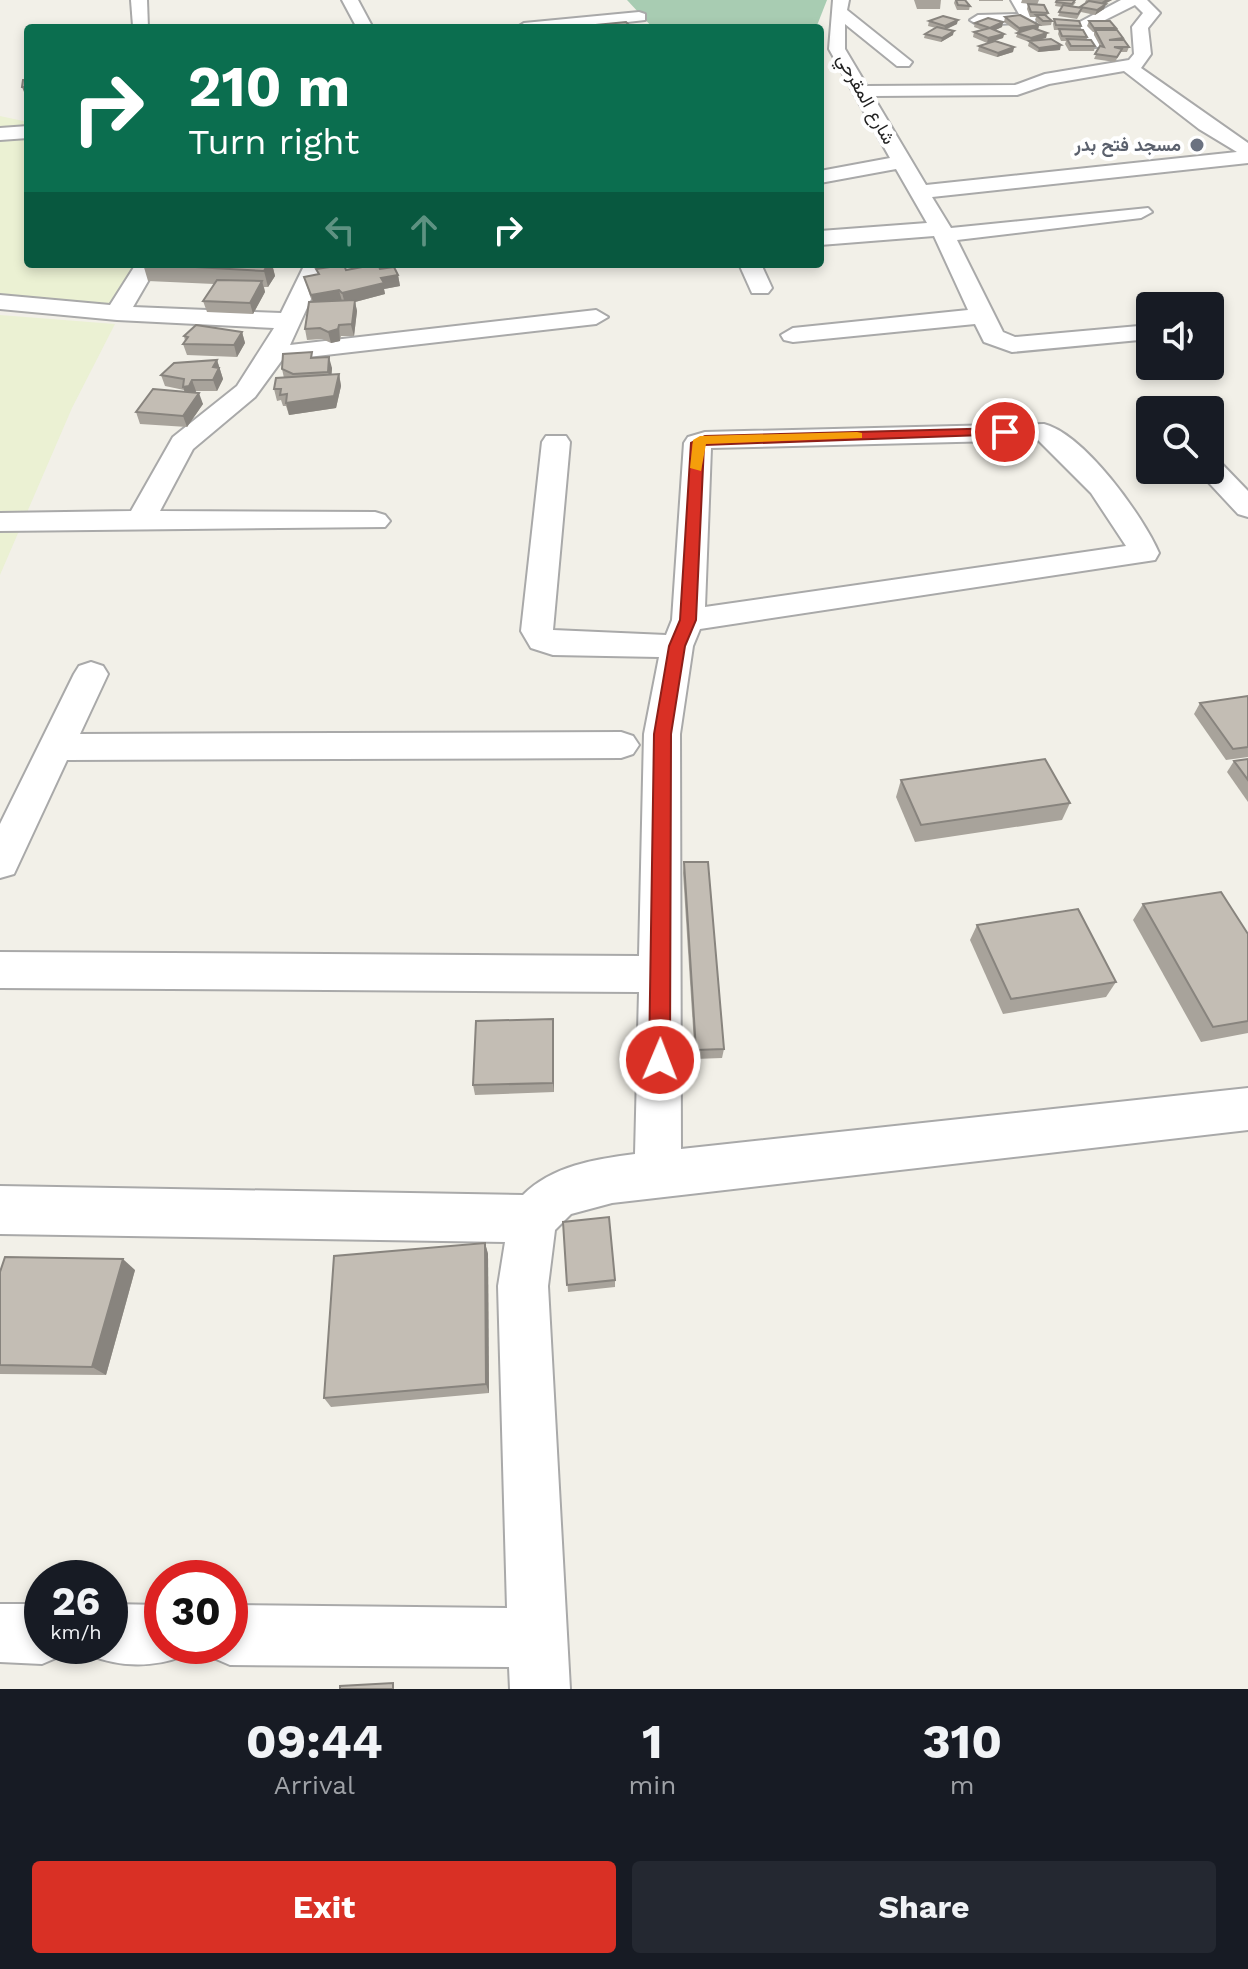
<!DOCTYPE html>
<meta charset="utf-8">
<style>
:root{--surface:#171b24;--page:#242831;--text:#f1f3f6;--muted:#9ea1a6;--accent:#d93025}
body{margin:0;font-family:"Work Sans",Vazirmatn,sans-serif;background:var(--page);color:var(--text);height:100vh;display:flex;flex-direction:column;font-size:30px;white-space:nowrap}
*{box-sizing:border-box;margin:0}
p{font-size:26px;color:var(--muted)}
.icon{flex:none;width:44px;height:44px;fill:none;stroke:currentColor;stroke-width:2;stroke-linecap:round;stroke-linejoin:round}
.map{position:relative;height:1689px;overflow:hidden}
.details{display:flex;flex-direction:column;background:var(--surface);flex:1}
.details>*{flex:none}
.hud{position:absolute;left:24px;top:24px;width:800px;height:244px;border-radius:8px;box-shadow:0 4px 12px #0003;background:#0b6e4f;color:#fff;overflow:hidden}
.buttons{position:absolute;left:1136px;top:292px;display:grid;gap:16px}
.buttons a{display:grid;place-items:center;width:88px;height:88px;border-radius:8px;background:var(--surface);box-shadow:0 4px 12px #0003;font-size:40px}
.speed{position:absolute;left:24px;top:1560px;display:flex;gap:16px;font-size:40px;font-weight:700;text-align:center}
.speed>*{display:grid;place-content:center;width:104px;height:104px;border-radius:50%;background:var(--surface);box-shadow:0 4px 12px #0003;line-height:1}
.speed small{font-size:20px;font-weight:400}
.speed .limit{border:12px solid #d22;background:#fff;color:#111}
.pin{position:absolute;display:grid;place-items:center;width:68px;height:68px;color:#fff;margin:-34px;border:4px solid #fff;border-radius:50%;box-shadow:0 2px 8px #0007}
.me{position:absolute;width:88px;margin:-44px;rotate:1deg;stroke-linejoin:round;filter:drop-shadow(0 0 6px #0008)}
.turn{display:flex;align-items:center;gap:28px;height:168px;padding:0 32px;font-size:36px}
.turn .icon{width:104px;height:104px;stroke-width:2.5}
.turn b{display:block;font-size:56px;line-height:68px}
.lanes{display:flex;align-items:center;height:76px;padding:0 32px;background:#0003;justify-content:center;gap:40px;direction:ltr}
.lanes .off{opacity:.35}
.eta{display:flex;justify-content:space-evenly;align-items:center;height:136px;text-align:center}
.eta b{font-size:48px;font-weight:700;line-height:56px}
.primary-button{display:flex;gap:16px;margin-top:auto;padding:16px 32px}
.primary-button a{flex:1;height:92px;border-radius:8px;background:var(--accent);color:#fff;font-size:32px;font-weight:700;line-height:92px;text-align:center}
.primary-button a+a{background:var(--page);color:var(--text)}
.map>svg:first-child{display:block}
</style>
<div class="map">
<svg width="1248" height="1689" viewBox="0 0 1248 1689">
<rect width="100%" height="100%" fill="#f2f0e8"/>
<g fill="#ebf1d3">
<path d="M0,116L28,122V264H135L111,304L0,294Z"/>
<path d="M0,315L115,324L72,408L0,575Z"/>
</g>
<path fill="#a8ccb2" d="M627,0H827L816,28H653Z"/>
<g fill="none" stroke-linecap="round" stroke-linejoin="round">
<g stroke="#a9a9a9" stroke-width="4">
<g id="minor">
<path d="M131,0H147L148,28L133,26Z"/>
<path d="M342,0H358L373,28H357Z"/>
<path d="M833,0H849L847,10L912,62L909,66H897L845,24V49L867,86L1015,85L1045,74L1129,60L1134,54L1132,27L1143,13L1135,5L1093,26L1106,43L1104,47H1092L1078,23L1121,0H1147L1160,13L1148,28L1151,54L1141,68L1248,143V163L932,197L951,228L1148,208L1152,212L1141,218L957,240L1003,332L1015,337L1150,325V339L1012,352L984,342L975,324L793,342L784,340L781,335L793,328L968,310L934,236L820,245V231L927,223L896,169L820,183V171L890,158L829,49ZM1124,71L1199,129L1237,152L926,185L873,96L1017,95L1049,84Z"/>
<path d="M1011,0H1027L1037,19L1035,22L978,25L970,20L978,15L1019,14Z"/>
<path d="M639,12L645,14V20L575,28H516L524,23Z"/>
<path d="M28,126V138L0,140V128Z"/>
<path d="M136,264H158L133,307L281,313L305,264H327L290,345L596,310L608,317L596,324L282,360L255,397L193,449L160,511L375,512L385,515L390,521L385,527L0,531V513L131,511L173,437L237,386L274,328L117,320L0,309V295L110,305Z"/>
<path d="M739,264H761L772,288L768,293H752Z"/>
<path d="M1044,424C1084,434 1143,516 1159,553L1155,560L700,629L693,646L680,734L681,1149L1248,1088V1130L612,1203L571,1214L555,1230L548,1286L570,1689H510L509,1667L230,1665L209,1656L205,1646H230V1605L507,1608L498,1286L505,1242L0,1234V1186L523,1195C552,1166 595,1159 635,1154L639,992L0,988V952L639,956L644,734L659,657L553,655L531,648L521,631L542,442L546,436H566L570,442L553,630L666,635L672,620L684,443L688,437L705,432ZM1038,440L1091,493L1126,546L705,607L711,448Z"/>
<path d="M1210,460L1220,462L1248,491V517L1238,514L1197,470H1210Z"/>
<path d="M91,662L103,666L108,674L80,734L621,732L633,736L639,745L633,754L621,758L67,760L14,874L0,878V824L74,674L79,666Z"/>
<path d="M0,1604H42V1646H67L63,1655L42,1664L0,1662Z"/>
<path d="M110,1604L162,1605V1646H187L183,1656C153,1668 119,1667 89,1655L85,1646H110Z"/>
</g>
</g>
<use href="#minor" fill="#fff" fill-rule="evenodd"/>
</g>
<g fill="#a8a39b">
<path d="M914,0H941L940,9H917Z"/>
<path d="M955,0H965L970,6L969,10H957L954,3Z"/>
<rect x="979" y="0" width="24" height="1"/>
<path d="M1022,0H1039L1037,5L1048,13L1047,16L1052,21L1051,25L1041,26L1035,20L1036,17H1030L1027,9L1028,4H1031L1021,3Z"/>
<path d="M1086,0H1112L1105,4L1104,9L1095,15L1081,12L1077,19L1058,16L1062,7L1055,6L1056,2H1076L1073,6L1080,7L1087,3L1085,2Z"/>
<path d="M1005,17L1039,25L1038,30L1047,33L1046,38L1037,40L1060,50L1038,52L1028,46L1029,42L1016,37L1018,32L1004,22Z"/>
<path d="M1054,19L1081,26L1080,30L1087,37L1086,39L1095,46L1094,51H1069L1065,44L1066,41H1061L1058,34L1059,30H1054L1053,24Z"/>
<path d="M929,21L957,24L947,29L953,35L941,42L924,38L925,34L936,28L928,26Z"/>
<path d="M1089,21L1116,28L1115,30L1123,38L1122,40L1129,47L1127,52H1121L1115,62L1094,59L1100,46L1094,35V32H1093L1087,26Z"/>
<path d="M1003,22L1002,27L995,30L1004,34L1003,38L987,43L973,37L974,32L982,30L974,27L975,23Z"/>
<path d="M979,46L1014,47L1013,52L997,57L978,51Z"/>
<path d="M143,264H272L275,276L268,287H264L265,292L253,314L207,312L203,301L214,284L148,281Z"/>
<path d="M316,269L346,270L380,269L398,275L400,286L384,289L385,294L355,302L357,311L354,336H341L340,341L331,343L322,339L307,340L305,329L312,302L304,277L318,274Z"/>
<path d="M242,332L245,343L237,357L187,355L183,344L185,341L184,336Z"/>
<path d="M313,358L332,368L331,375L339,374L341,386L336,408L289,415L286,406H283L281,400L277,401L274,389L284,378L282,369Z"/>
<path d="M217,360L223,379L217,391H196L195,393L203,404L187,427L140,424L136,412L185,392L184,390L165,386L161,375Z"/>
<path d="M1248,696V757L1226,760L1194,714L1200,703Z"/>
<path d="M1248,759V802L1227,772L1234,761Z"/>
<path d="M901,780L1070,803L1062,820L915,842L896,797Z"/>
<path d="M684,862L724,1049L722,1058L695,1059L683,873Z"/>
<path d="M1143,904L1248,934V1033L1201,1042L1133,920Z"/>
<path d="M977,925L1116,982L1106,997L1003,1014L970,940Z"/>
<path d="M554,1029V1092L475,1095L473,1085Z"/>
<path d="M563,1222L615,1280V1287L568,1292Z"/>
<path d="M485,1243L488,1254L489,1393L331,1407L324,1398Z"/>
<path d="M135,1270L106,1375L0,1374V1272Z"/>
</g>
<g fill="#88847e">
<path d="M1105,0H1112L1100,6L1102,2Z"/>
<path d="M1106,4L1104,9L1095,15L1097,10Z"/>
<path d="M958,20L957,24L944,30L945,26Z"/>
<path d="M1003,22L1002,27L989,33L990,28Z"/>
<path d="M1039,25L1038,30L1018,33L1019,28Z"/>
<path d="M954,31L953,35L941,42L942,38Z"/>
<path d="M1047,33L1046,38L1030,42L1031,38Z"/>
<path d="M1004,34L1003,38L987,43L988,38Z"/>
<path d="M1061,45L1060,50L1038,52L1039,48Z"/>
<path d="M1014,47L1013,52L997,57L998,53Z"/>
<path d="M22,87H28V97H26Z"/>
<path d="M268,264H272L275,276L268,287L264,271Z"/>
<path d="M398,275L400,286L384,289L385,294L355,302L357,311L354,336L342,293L381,278Z"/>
<path d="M262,281L265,292L253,314L250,303Z"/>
<path d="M339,290L342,301L314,306L311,295Z"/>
<path d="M339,325L340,341L331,343L328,332Z"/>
<path d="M242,332L245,343L237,357L234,345Z"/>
<path d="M329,357L332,368L331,383L328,372Z"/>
<path d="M217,360L223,379L217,391L213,380V367Z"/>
<path d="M339,374L341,386L336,408L289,415L286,403Z"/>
<path d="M192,380L196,391L193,397L187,398L183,387Z"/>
<path d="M199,393L203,404L187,427L183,416Z"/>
<path d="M553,1019L554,1029V1092L553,1083Z"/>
<path d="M485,1243L488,1254L489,1393L486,1384Z"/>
<path d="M123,1259L135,1270L106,1375L92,1367Z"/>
</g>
<g fill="#c3bdb4" stroke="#88847e" stroke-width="2">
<path d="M956,0H965L970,6L958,5Z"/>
<path d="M1057,0H1075L1072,4L1056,2Z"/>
<path d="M1089,1L1106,4L1097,10L1080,7Z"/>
<path d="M1028,4L1044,5L1048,13L1031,12Z"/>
<path d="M1063,5L1082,8L1078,14L1059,12Z"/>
<path d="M1020,15L1039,25L1019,28L1005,17Z"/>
<path d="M1036,15H1045L1052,21H1043Z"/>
<path d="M943,16L958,20L945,26L929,21Z"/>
<path d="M988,18L1003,22L990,28L975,23Z"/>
<path d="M1054,19L1079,21L1081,26L1056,25Z"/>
<path d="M1089,21H1110L1116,28H1094Z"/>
<path d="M626,22L630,26L624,28H598L595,25Z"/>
<path d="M339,25L340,28L314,27Z"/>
<path d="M937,27L954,31L942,38L925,34Z"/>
<path d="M990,28L1004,34L988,38L974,32Z"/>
<path d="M1033,28L1047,33L1031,38L1017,33Z"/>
<path d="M1059,29L1083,30L1087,37L1062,36Z"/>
<path d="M1095,30H1117L1123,38L1109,40H1124L1129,47H1114L1122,49L1117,57L1095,54L1100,46L1104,47Z"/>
<path d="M1051,39L1061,45L1039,48L1029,41Z"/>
<path d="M1067,39L1091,40L1095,46H1071Z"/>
<path d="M995,41L1014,47L998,53L979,46Z"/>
<path d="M23,80H28V87H22Z"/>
<path d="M143,264H268L264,271Z"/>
<path d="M378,264L380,269L394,267L398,275L381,278L384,283L342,293L339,290L311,295L304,277L319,274L316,269L344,265L346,270Z"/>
<path d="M217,280L262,281L250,303L203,301Z"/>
<path d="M355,300L352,324L339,325L338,329L328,332L320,328L305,329L309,302Z"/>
<path d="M196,325L242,332L234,345L183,344L188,337L184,336Z"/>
<path d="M312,352L311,358L329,357L328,372L293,374L282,369L283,354Z"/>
<path d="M217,360L213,367L219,368L213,380H192L189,386L183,387L184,379L161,375L174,363Z"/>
<path d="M339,374L334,396L286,403L287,394L280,395L281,389H274L276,378Z"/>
<path d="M153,389L199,393L183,416L136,412Z"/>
<path d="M1248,696V747L1233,749L1200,703Z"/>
<path d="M1045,759L1070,803L921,825L901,780Z"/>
<path d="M1248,759V780L1234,761Z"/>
<path d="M684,862H708L724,1049L696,1050Z"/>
<path d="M1221,892L1248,934V1021L1213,1027L1143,904Z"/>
<path d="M1078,909L1116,982L1011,999L977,925Z"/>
<path d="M553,1019V1083L473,1085L476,1021Z"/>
<path d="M609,1217L615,1280L567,1285L563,1222Z"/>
<path d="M485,1243L486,1384L324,1398L334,1256Z"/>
<path d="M5,1257L123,1259L92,1367L0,1365V1272Z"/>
<path d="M393,1683V1689H340V1686Z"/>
</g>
<path fill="#d93025" stroke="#8d1f18" stroke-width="2" d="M1005,428L1010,429V434L704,445L696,620L685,646L671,734L670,1060L667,1066H652L649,1060L654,734L669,646L680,620L691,443L705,436Z"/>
<path fill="#f59e0b" d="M857,432L862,433V438L706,444L701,471L690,468L693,440L700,436Z"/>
<circle fill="#6b7280" stroke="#fff" stroke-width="3" cx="1197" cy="145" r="8"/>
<g text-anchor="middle" stroke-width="8" stroke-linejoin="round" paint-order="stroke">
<g font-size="18" fill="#222" stroke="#fff">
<text transform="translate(866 99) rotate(61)" y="6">شارع المقرحي</text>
</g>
<g font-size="18" font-weight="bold" fill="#5b616d" stroke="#fff" text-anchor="end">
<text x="1181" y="151">مسجد فتح بدر</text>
</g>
</g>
</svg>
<div class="buttons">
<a><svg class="icon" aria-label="sound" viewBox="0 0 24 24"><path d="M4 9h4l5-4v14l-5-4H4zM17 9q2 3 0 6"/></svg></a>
<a><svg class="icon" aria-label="search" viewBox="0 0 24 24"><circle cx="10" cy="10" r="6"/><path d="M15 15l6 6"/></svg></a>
</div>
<div class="speed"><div>26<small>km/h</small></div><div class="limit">30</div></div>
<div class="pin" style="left:1005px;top:432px;background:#d93025"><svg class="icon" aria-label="arrive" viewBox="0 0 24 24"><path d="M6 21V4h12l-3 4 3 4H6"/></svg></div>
<svg class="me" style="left:660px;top:1060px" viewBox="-20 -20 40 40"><circle r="17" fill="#d93025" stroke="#fff" stroke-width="3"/><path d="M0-11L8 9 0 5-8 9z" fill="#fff"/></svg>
<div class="hud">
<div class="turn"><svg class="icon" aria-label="right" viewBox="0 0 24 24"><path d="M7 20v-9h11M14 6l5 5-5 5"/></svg><div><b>210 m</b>Turn right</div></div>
<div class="lanes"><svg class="icon off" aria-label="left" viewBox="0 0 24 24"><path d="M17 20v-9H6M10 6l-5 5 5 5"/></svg><svg class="icon off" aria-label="ahead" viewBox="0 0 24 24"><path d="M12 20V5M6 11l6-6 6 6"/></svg><svg class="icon" aria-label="right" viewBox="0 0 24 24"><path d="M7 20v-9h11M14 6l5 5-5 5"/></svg></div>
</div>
</div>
<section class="details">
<div class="eta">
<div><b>09:44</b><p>Arrival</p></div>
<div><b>1</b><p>min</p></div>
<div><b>310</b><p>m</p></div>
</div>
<div class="primary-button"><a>Exit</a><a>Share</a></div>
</section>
